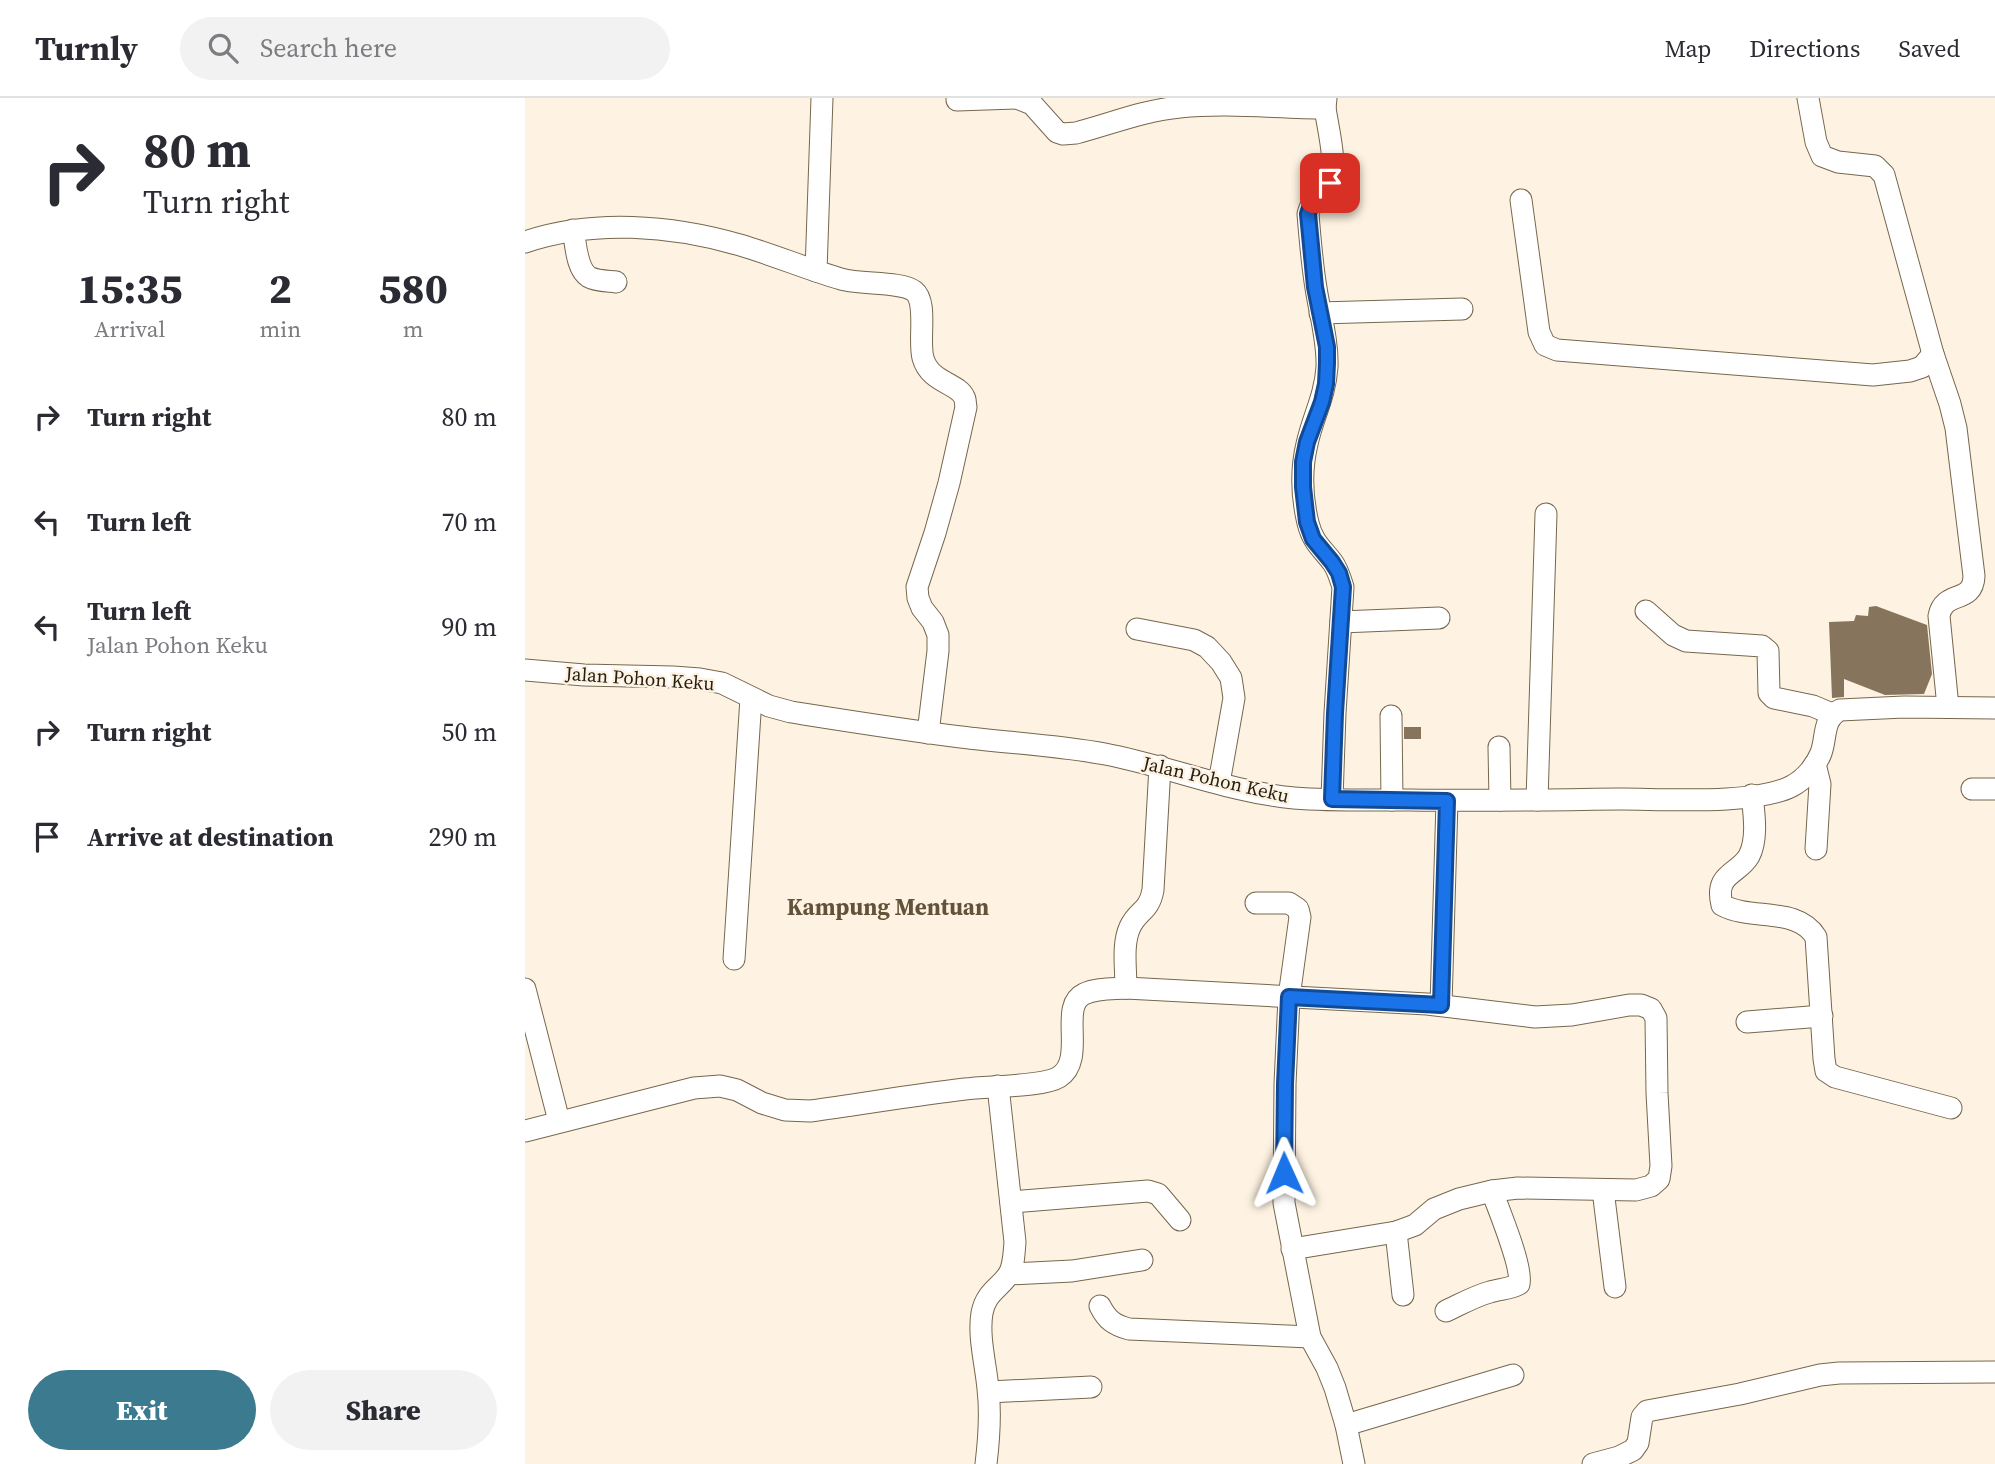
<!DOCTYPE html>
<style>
:root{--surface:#fff;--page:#f2f2f3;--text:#2b2b33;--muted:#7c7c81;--line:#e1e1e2;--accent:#3c7a90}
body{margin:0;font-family:"Source Serif 4",serif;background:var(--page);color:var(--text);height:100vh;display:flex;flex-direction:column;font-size:26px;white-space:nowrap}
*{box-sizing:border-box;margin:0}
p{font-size:23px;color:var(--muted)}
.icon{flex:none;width:38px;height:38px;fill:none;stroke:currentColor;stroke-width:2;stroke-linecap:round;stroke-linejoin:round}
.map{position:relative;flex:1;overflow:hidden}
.side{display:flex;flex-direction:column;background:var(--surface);width:525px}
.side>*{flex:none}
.top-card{background:#fff;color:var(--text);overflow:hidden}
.pin{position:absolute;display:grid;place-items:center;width:60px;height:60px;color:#fff;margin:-30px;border-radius:14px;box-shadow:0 4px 10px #0006}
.me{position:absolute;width:77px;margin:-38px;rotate:359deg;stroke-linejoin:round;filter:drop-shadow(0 0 5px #0008)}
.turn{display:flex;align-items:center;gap:24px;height:147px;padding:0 28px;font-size:32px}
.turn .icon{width:91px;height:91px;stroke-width:2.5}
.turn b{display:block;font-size:49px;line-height:60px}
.eta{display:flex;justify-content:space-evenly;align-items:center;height:119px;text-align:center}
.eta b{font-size:42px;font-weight:800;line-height:49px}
.button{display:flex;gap:14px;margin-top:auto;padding:14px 28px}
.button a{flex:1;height:80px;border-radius:42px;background:var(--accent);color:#fff;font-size:28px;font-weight:800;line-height:80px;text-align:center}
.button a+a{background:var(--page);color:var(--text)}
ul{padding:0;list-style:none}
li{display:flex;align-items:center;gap:21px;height:105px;padding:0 28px}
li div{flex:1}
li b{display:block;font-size:26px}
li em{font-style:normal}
header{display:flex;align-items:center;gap:42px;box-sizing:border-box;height:98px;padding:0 35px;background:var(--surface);border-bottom:2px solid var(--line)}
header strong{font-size:33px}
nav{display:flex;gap:38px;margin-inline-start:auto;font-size:24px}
.search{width:490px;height:63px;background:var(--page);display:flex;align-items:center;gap:18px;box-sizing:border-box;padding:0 24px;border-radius:38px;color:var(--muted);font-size:26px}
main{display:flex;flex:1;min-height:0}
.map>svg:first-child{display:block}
</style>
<header>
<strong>Turnly</strong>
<div class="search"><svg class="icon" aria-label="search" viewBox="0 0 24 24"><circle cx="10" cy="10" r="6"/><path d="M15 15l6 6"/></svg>Search here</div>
<nav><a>Map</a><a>Directions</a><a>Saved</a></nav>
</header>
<main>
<section class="side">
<div class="top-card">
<div class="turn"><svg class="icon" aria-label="right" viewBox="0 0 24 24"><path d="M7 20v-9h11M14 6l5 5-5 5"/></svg><div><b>80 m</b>Turn right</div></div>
</div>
<div class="eta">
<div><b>15:35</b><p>Arrival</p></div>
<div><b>2</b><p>min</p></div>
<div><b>580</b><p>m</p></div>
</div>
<ul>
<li><svg class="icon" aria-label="right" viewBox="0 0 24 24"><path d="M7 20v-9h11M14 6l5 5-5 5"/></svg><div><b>Turn right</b></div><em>80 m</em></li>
<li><svg class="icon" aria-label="left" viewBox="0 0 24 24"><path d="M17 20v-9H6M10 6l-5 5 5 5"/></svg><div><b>Turn left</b></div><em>70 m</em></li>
<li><svg class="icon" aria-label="left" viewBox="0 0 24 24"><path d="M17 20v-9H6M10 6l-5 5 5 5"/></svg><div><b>Turn left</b><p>Jalan Pohon Keku</p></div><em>90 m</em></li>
<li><svg class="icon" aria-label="right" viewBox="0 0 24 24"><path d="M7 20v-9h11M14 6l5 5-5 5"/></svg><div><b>Turn right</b></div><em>50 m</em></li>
<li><svg class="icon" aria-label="arrive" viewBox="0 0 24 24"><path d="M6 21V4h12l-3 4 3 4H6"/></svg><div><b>Arrive at destination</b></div><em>290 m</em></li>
</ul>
<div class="button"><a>Exit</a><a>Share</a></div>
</section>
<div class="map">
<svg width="1470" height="1366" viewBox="0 0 1470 1366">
<rect width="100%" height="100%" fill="#fef3e2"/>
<g fill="#86755c">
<path d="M1351,508L1402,527L1407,576L1399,596L1360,597L1319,581V599L1307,600L1304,524L1329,523L1331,517L1343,518L1344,509Z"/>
<rect x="879" y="629" width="17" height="12"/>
</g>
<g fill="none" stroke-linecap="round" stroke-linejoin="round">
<g stroke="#77664d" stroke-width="23">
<g id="minor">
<path d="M492,0L507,6L532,34L538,36L551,35C585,26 620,12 655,9C703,4 752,10 800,10L801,0"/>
<path d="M1283,0L1291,44L1297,58L1313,64L1350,68L1359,77L1408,256L1425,306L1431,330L1449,478C1448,507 1419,491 1414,518L1423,609"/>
<path d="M432,2L491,0"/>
<path d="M800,10C803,31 814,71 803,89C795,102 788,98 783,116C785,141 787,166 791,190C795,216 803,243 802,269C800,299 788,318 782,346C776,371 777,400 783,425C788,445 797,450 808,465C813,472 815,480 818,489L810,615L807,701"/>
<path d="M996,102L1014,234L1020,247L1032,252L1348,277L1385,273L1397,269L1408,256"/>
<path d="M48,132C51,145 51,171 64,179C71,183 83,183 91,184"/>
<path d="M0,144C68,121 146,127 215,147C249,157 282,171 316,181C335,187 375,183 389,193C403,204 393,242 398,260C405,285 433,285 439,299C441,302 440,306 441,309L424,385L410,435L392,489L393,500L397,510L408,524L413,537V553L403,635"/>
<path d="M291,173L297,0"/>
<path d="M795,215L937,211"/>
<path d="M1121,513L1148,537L1161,543L1237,548L1243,553L1244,595L1249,600L1288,608L1307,616"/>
<path d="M816,524L914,520"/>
<path d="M612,531L669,542L682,549L696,564L706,580L709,600L694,685"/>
<path d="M0,572L59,577L148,579L175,581L197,585L244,608L266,614C323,623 379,632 436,639C484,645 532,647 580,656C643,668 704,694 769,700C807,703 847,702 885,702C956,703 1026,702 1097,701C1140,701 1231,707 1267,688C1280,681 1291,668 1296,655C1302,639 1297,621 1315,612L1379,609L1470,610"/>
<path d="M866,618L867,702"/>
<path d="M974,649L975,702"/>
<path d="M1290,666L1295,686L1291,751"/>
<path d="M1447,691H1470"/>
<path d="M1227,697C1229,715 1233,741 1224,758C1213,777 1189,775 1197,807C1226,823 1272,808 1291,839L1299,961L1301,973L1310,979L1426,1010"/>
<path d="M1012,702L1021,416"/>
<path d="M731,805H764L773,811L775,819L764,899L760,986L759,1105L785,1239L802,1270L810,1290L821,1327L829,1366"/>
<path d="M209,861L226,600"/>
<path d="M601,890C601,871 597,846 605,829C613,812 624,814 628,792L635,668"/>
<path d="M0,891L34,1023"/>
<path d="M916,907L922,703"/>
<path d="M1222,924L1297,918"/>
<path d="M0,1033L169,990L195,988L212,992L237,1005L260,1012L285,1013C337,1006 388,997 440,991C462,988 518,989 534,979C562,961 533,908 559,896C571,890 588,891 601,890L902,906L1010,919L1047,917L1104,907H1116L1126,911L1131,920L1132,995L1136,1068L1134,1081L1126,1088L1111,1092L993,1090L967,1093L934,1101L909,1111L890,1127L871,1134L767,1151"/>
<path d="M1078,1092L1090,1189"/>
<path d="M486,1104L623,1093L633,1096L655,1122"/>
<path d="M871,1134L878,1197"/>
<path d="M484,1176L547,1173L617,1162"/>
<path d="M575,1208C582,1222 589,1227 604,1231L785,1239"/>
<path d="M921,1213C936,1206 950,1198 965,1194C975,1191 985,1191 994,1186C998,1169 974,1113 967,1093"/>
<path d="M464,1294L566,1289"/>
<path d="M821,1327L988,1277"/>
<path d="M461,1366C464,1341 466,1316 463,1291C461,1267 453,1239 457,1215C461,1194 474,1191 484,1176C489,1167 489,1155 490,1144L473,988"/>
<path d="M1068,1366L1094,1359L1108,1352L1113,1345L1117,1319L1122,1313L1215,1296L1295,1277L1314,1275L1470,1274"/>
</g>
</g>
<use href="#minor" stroke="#fff" stroke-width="21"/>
</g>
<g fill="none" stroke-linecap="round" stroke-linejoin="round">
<g stroke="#114b97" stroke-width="18">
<path id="route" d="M759,1075L760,986L764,899L916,907L922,703L807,701L810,615L818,489L814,475L807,464L788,441L782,424L778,389V364L782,344L797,304L801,286L802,265V249L790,189L783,116C787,99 798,99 805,85"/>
</g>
<use href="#route" stroke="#1a73e8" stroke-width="12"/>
</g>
<g text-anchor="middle" stroke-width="5" stroke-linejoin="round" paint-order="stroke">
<g font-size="19" fill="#241d12" stroke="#fef3e2">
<text transform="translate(115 580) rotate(4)" y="7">Jalan Pohon Keku</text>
<text transform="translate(691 681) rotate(13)" y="7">Jalan Pohon Keku</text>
</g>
<g font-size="23" font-weight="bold" fill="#62523a" stroke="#fef3e2">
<text x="363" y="817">Kampung Mentuan</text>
</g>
</g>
</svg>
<div class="pin" style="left:805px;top:85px;background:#d93025"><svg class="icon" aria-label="arrive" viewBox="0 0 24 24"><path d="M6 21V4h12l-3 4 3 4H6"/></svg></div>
<svg class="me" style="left:759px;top:1075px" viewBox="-20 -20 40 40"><path d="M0-17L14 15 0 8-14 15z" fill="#1a73e8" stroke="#fff" stroke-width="4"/></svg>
</div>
</main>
